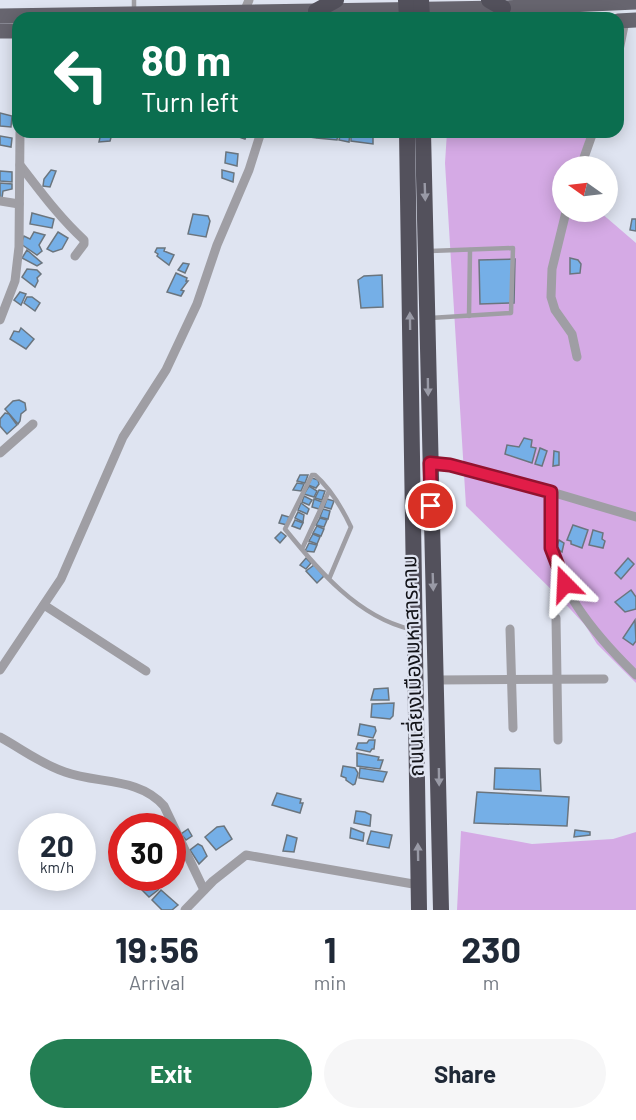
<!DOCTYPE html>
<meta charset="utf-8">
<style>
:root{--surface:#fff;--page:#f6f6f7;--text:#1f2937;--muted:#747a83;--accent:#237e53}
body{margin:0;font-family:Barlow,"Noto Sans Thai",sans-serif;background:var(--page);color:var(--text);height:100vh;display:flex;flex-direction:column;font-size:22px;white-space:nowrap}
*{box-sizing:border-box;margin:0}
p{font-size:20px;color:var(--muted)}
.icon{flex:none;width:33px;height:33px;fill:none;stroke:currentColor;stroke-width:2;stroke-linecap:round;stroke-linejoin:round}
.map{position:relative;height:910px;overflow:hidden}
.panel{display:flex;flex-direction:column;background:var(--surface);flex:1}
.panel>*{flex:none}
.banner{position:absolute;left:12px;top:12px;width:612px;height:126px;border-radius:18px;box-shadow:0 3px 15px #0003;background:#0b6e4f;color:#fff;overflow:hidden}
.needle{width:39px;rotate:284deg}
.controls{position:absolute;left:552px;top:156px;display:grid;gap:12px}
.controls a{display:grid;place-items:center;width:66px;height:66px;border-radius:50%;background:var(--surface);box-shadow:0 3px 15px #0003;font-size:30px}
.speed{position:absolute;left:18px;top:813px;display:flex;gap:12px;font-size:30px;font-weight:700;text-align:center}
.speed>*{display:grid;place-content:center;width:78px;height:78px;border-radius:50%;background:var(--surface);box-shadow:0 3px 15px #0003;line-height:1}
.speed small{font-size:15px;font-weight:400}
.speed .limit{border:9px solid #d22;background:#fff;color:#111}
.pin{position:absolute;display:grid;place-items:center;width:51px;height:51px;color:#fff;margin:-26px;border:3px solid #fff;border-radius:50%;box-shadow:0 2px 6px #0007}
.me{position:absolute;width:66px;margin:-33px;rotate:339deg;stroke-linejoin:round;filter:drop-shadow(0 0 4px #0008)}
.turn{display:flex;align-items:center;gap:21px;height:126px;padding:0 30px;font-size:27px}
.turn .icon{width:78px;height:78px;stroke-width:2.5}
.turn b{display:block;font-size:42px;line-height:51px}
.eta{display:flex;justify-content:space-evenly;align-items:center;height:102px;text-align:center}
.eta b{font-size:36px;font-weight:700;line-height:42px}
.action{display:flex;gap:12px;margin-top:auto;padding:12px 30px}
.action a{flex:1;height:69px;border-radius:36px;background:var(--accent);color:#fff;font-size:24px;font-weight:700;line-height:69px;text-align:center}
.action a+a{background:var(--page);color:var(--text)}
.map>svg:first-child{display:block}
</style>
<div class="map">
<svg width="636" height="910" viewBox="0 0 636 910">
<rect width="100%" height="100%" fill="#dfe4f1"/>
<g fill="#d5aae5">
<path d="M447,132H588L578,166H562V212H600L636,243V683L597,644L585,625L558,596L466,506L445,163Z"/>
<path d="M461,831L532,844L613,839L636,832V910H457Z"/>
</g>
<g fill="#75afe7" stroke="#6b757e" stroke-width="1.5">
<path d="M0,113L12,116L11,127L0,126Z"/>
<path d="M234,132H248L245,139L233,135Z"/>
<path d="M295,132H317L316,138L294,135Z"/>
<path d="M318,132H338L337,140L317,138Z"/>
<path d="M341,132H350L349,142L339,140Z"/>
<path d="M351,132H373V144L351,141Z"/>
<path d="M101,133L112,134L110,141L99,142Z"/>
<path d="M0,136L12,138L11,147L0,145Z"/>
<path d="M226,152L238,154L237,166L225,163Z"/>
<path d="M51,170L56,171L50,187L43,186L44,179Z"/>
<path d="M222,170L234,173L233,182L222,178Z"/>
<path d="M0,171L12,172V182L0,181Z"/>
<path d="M0,183L12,184V189L3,191L2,198H0Z"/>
<path d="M32,213L54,219L52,228L30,224Z"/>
<path d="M193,214L208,216L210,221L206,237L188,234Z"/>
<path d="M632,219H636V231L630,230Z"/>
<path d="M34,232L45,235L39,245L42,251L37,255L21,244L24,236L30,239Z"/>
<path d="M58,232L68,238L62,249L53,252L47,249Z"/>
<path d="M157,248H165L164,251L174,255L169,265L157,256L158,254L155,252Z"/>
<path d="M27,250L42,263L37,266L22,258Z"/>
<path d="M570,258L578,260L581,264L580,273L570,274Z"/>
<path d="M515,259L514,303L480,304L479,260Z"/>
<path d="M183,263L189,264L185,273L178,270Z"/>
<path d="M27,269L37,270L41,274L37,278L38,281L35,287L22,277Z"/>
<path d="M176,273L187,278L186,281H188L181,290L184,291L181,296L167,292Z"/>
<path d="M382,275L383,307L361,308L358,280L364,276Z"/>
<path d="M20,292L26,294L21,305L14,300Z"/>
<path d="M27,297H32L40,303L35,311L24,303Z"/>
<path d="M21,328L34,339L26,349L10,339L14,331L19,332Z"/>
<path d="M19,400L25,403L26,410L21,414L20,421L18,424L5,409L13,401Z"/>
<path d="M5,413L9,414L17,425L7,434L0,426V419Z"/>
<path d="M524,438L532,440L531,447L536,448L532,463L505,454L507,445L519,447Z"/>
<path d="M540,448L547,451L542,466L535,464Z"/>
<path d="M554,451L559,452V465L553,466Z"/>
<path d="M300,475H308L305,483L297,481Z"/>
<path d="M312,478L318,480L319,484L316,488L308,485Z"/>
<path d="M297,483L304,484L301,491L293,490Z"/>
<path d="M309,486L317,491L314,497L304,494Z"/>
<path d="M319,490L325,491L322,500L315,498Z"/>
<path d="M304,496L312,500L309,505L302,502Z"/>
<path d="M314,499L322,502L319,509L312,507Z"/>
<path d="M327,499L334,501L331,509L324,507Z"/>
<path d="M301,503L309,509L307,514L298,510Z"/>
<path d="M323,509L330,511L328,519L320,517Z"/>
<path d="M298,512L304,515L303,522L295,518Z"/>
<path d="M282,515L289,517L287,525L279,523Z"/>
<path d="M320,518L327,520L324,527L316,525Z"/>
<path d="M295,520L303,523L300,529L292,526Z"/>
<path d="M573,525L588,530L582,548L571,544V541L567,540Z"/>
<path d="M317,526L324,529L321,536L313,533Z"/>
<path d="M593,530L603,533L602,539L605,541L603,548L589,545Z"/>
<path d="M281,532L286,536L280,543L275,538Z"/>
<path d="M313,534L320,537L317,544L309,541Z"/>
<path d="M559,540L564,543L562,552L556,548Z"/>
<path d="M309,543L317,545L314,552L305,551Z"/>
<path d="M306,558L311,563L306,569L300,565Z"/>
<path d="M628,558L634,564L621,579L615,573Z"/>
<path d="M314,565L324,576L317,583L306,571Z"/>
<path d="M631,590L636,597V609L625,612L615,602Z"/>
<path d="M635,620L636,641L633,645L623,638Z"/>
<path d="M388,688L389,700H371L374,689Z"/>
<path d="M394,703L393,716L390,719L371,717L372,704Z"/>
<path d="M360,724L375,727L376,731L373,738L358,735Z"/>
<path d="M369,740H375L374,749H372L370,752L356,749L358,743H367Z"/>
<path d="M357,753L379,757L378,760H383L380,769L357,766Z"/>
<path d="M343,766L355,768L358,773L355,784L353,785L346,780V778L341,776Z"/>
<path d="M360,768L387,772L383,782L359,778Z"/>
<path d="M495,768L540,769L541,791L494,789Z"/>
<path d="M477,792L569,797L567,826L474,823Z"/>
<path d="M277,793L301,799L300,803H303L300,813L272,805Z"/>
<path d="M356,811L365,812L371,815L370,826L354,823Z"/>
<path d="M224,826L232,839L216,850L205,837L217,827Z"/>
<path d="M351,828L364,833L363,841L350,838Z"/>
<path d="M188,829L192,836L186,840L181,834Z"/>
<path d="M575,830L590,832V835L574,837Z"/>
<path d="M371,831L392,835L389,848L367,844Z"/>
<path d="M287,835L297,838L294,852L283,851Z"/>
<path d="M198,844L202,846L207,856L199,864L190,850Z"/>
<path d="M151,878H161L164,881L158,890L149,897L141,889Z"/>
<path d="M161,890L178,905L172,910H162L152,900Z"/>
</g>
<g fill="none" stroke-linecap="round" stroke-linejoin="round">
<g stroke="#9f9ea4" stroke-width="4.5">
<path d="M134,0V12"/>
<path d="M469,316L470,250"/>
<path d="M430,318L511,313L513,248L430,251"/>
<path d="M302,549L329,491"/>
<path d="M329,579L351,527C342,508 331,489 315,475H312L285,529C318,570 358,617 410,629"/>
</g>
<g stroke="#9f9ea4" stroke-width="9">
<path d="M244,12L249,0"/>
<path d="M618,55L625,21"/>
<path d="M20,165C41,192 59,217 84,240V244L75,256"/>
<path d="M581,166L593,132"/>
<path d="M0,201L19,204"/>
<path d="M566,212L552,269L551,297L555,310L572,334L577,357"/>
<path d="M0,320L15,281L19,247L20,132"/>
<path d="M0,453L33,424"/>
<path d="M430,463L450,465L511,480L636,517"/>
<path d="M551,492C551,510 548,530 552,548C560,595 603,643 636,675"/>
<path d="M44,605L146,671"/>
<path d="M556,618L558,740"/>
<path d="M510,629L513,728"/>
<path d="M0,670L61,579L123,437L166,370L197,304L217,245L249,170L261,132"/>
<path d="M437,680L604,679"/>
<path d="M0,737C22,749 41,764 65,772C98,784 139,777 164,806L204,890"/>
<path d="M185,910L213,881L246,855L419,885"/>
</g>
<g stroke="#67656f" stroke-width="15">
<path d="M0,16L503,8L636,2"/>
<path d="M618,21L636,20"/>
<path d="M0,31H18"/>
</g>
<g stroke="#53515c" stroke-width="16">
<path d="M406,0L407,18"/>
<path d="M421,0L422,18"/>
<path d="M489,0L503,8"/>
<path d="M316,11L336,0"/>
<path d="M407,132L419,910"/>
<path d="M423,132L441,910"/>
</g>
</g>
<defs><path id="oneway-solid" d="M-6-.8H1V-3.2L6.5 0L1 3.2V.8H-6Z" transform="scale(1.5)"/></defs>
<g fill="#999aa6">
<use href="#oneway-solid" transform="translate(425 192) rotate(88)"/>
<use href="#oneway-solid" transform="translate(410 321) rotate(-91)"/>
<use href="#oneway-solid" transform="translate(428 387) rotate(89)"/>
<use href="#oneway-solid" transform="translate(433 582) rotate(88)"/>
<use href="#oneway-solid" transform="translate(439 777) rotate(89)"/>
<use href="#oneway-solid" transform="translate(418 852) rotate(-91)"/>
</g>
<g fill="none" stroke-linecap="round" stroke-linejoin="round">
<g stroke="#92132f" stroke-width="15">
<path id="route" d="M431,506L430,463L450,465L551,492V548L565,584"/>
</g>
<use href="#route" stroke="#e11d48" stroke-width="10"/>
</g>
<g text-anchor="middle" stroke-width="4.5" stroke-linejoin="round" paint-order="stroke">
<g font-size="21" fill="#111217" stroke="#dfe4f1">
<text transform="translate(413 666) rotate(-92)" y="7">ถนนเลี่ยงเมืองมหาสารคาม</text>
</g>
</g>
</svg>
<div class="controls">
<a><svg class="needle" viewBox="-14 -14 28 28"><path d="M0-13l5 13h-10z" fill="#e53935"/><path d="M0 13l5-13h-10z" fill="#747a83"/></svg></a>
</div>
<div class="speed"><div>20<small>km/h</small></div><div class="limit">30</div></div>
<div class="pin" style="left:431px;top:506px;background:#d93025"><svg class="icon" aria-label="arrive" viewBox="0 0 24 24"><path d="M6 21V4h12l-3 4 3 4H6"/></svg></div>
<svg class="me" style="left:565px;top:584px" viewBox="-20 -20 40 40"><path d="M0-17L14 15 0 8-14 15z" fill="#e11d48" stroke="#fff" stroke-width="4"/></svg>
<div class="banner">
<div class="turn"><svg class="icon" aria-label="left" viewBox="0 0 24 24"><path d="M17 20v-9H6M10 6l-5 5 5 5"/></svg><div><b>80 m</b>Turn left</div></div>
</div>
</div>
<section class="panel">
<div class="eta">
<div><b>19:56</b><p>Arrival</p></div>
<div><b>1</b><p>min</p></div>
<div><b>230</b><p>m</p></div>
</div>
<div class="action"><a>Exit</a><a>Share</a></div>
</section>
